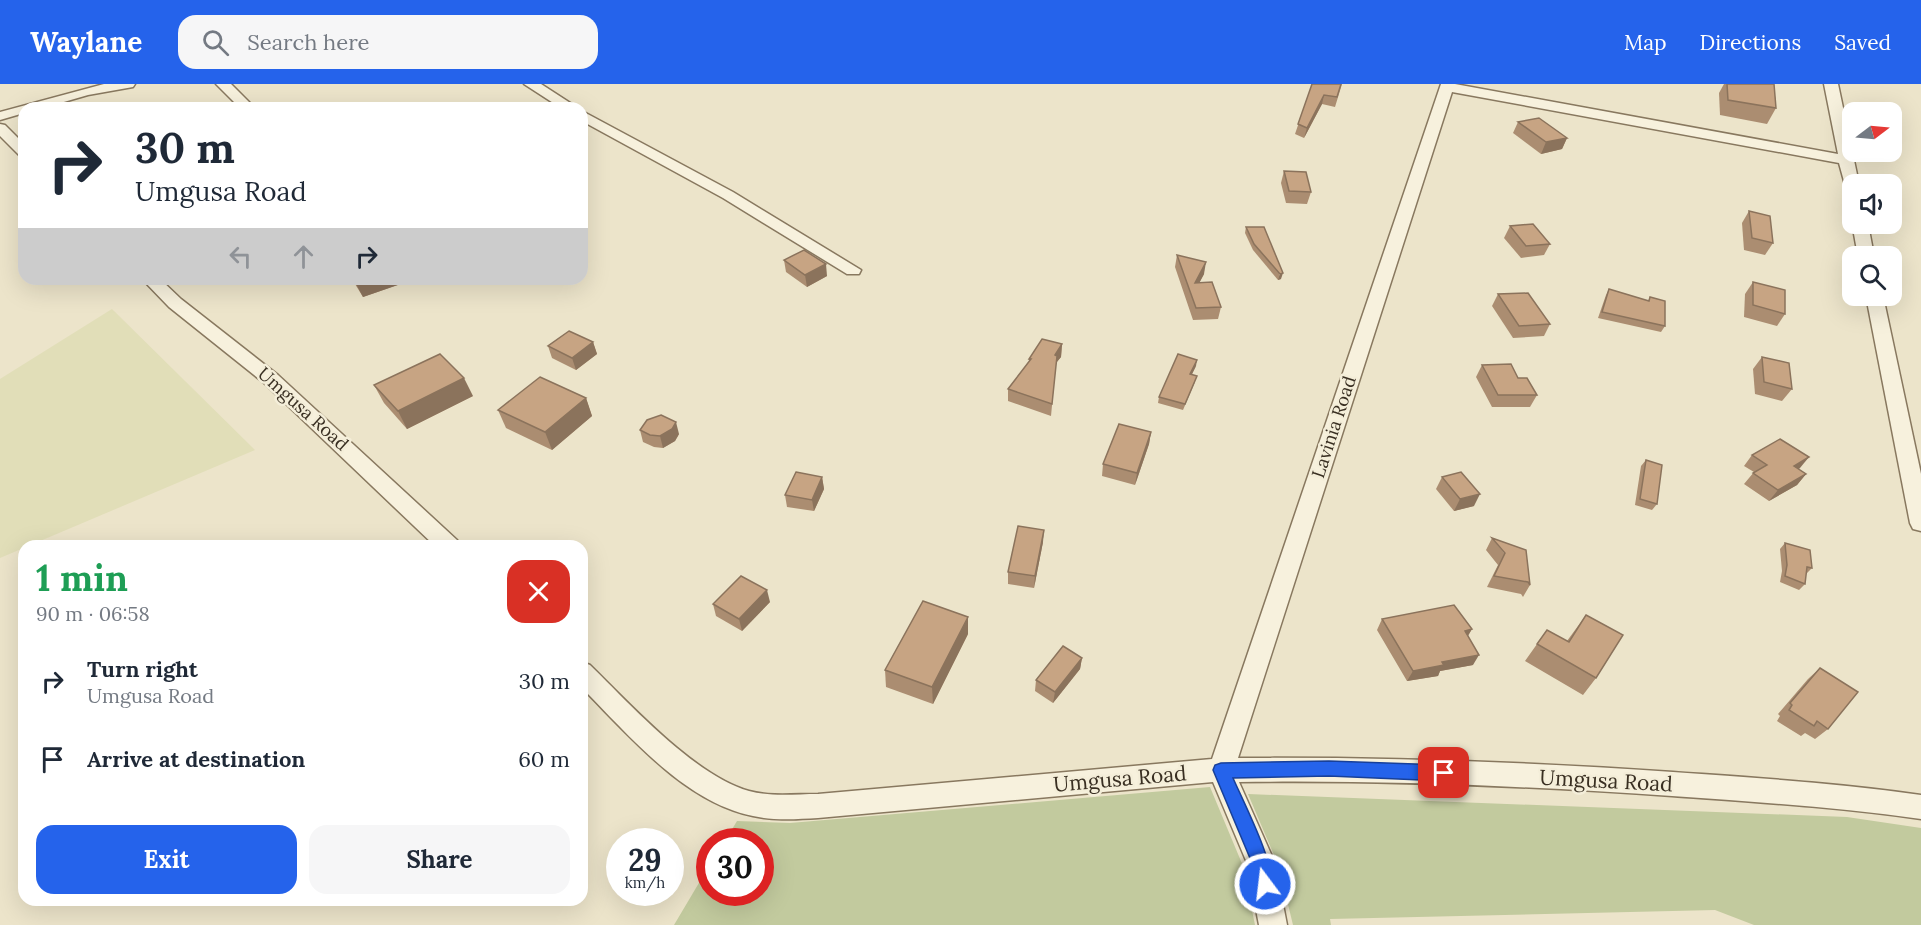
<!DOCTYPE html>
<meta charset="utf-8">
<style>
:root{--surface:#fff;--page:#f6f6f7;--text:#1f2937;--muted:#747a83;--accent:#2563eb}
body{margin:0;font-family:Lora,serif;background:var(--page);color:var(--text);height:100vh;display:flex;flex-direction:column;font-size:22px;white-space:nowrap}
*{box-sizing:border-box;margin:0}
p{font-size:20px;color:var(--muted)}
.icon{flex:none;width:33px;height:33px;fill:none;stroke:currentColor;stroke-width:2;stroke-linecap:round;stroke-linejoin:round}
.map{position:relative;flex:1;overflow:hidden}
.drawer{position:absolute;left:18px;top:456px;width:570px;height:366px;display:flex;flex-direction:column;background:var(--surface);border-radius:18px;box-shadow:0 6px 24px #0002}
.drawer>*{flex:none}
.banner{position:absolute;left:18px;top:18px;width:570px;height:183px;border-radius:18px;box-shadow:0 6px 24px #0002;background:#fff;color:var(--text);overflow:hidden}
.needle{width:39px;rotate:74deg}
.buttons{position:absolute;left:1842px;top:18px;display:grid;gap:12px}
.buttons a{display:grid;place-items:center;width:60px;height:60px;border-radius:12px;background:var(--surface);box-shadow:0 6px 24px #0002;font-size:30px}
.speed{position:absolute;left:606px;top:744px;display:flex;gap:12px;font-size:30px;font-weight:700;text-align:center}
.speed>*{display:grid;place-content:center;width:78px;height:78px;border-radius:50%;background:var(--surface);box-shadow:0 6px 24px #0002;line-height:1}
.speed small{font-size:15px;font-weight:400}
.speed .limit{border:9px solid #d22;background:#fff;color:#111}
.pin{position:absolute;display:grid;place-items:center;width:51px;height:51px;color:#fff;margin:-26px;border-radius:12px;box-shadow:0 3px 9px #0006}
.me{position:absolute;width:66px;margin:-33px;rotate:345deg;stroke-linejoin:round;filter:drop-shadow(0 0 4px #0008)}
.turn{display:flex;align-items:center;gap:21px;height:126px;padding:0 18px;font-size:27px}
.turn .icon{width:78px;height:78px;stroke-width:2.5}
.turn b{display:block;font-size:42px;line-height:51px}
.lanes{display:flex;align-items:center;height:57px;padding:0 18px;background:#0003;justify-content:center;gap:30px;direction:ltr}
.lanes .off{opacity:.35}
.round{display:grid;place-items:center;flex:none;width:63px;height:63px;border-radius:18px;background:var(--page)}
.overview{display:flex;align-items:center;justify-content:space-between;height:102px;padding:0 18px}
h1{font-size:36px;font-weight:700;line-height:45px;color:#1e9e55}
.action{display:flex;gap:12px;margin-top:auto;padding:12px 18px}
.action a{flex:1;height:69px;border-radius:18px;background:var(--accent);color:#fff;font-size:24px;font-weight:700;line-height:69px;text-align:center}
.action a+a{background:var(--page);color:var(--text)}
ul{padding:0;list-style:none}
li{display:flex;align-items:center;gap:18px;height:78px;padding:0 18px}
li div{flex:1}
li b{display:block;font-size:22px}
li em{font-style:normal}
header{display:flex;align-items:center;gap:36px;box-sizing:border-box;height:84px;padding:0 30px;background:var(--accent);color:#fff}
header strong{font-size:28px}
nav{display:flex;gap:33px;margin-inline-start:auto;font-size:21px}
.search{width:420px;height:54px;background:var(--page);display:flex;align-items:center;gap:15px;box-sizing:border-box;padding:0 21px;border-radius:18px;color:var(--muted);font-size:22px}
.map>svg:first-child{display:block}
</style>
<header>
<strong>Waylane</strong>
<div class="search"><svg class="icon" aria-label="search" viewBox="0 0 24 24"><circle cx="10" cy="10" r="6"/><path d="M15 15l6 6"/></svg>Search here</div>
<nav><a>Map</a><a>Directions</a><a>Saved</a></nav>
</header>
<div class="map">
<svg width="1921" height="841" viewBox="0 0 1921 841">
<rect width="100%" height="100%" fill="#ece4ca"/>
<path fill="#e1deb8" d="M112,225L255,366L0,474V295Z"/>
<g fill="#c2ca9e">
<path d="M1210,703L1243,782L1255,841H674L709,782L710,808H760V758L725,757L737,737L790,739Z"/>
<path d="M1248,710L1847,733L1921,744V841H1754L1715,826L1330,835L1331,841H1293L1279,783Z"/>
</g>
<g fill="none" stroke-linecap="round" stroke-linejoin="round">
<g stroke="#88785f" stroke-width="3">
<g id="minor">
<path d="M104,0H135L133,3L88,11L43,24H24V29L0,36V28Z"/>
<path d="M216,0H231L255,24H240Z"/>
<path d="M524,0H541L578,24H561Z"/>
<path d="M1441,0H1455L1838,70L1824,0H1838L1859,100H1852V109L1847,108L1839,79L1452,8L1238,674C1383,673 1528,678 1673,688C1756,694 1838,699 1921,711V735C1838,723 1755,718 1672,712C1528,702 1383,696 1239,698L1275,779L1287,841H1259L1247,779L1213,698L818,734C797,735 775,737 753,732C684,718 630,652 582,604V578L590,581C630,620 695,692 749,707C771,713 795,710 818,710L1212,675Z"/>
<path d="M582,27L733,108L861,186L859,190H847L723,114L582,37Z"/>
<path d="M0,40L5,41L24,60V72L19,71L0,52Z"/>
<path d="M1852,139L1868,140L1874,172H1858Z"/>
<path d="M142,195H160L181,215L278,291L457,456L460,462H435L264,299L169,223Z"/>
<path d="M1866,212H1883L1921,390V447L1913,445L1910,439Z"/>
</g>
</g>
<use href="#minor" fill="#f7f1dd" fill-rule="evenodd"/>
</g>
<g fill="#ab8d71">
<path d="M1312,0H1342L1335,23L1322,20L1304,54L1295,50Z"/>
<path d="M1724,0H1774L1776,24L1767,40L1720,31L1719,9Z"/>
<path d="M1518,38L1567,54L1562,65L1541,70L1513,49Z"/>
<path d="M1284,87L1311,108L1307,120L1286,119L1281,99Z"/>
<path d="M1749,127L1773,159L1765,171L1744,166L1742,139Z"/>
<path d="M1510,142L1550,160L1544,171L1521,174L1504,154Z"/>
<path d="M1246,143H1264L1281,195L1278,196L1253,166L1245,149Z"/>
<path d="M1177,171L1204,190L1199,199L1221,223L1218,235L1193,236L1175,183Z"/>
<path d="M784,176L827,192L807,203L786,188Z"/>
<path d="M352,195H415L363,213Z"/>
<path d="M1753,198L1785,230L1777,242L1744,233L1745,210Z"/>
<path d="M1609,205L1648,217L1650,213L1665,242L1661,248L1598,234L1606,211Z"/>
<path d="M1498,210L1550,240L1544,252L1513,254L1492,222Z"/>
<path d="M593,258L597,270L576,286L552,274L548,262Z"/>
<path d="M1062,260L1061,273L1056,279L1051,332L1008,317V305L1029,278V275Z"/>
<path d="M1762,273L1792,305L1782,317L1755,310L1753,285Z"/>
<path d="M1482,281L1518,294L1537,311L1530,323H1492L1476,293Z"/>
<path d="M1196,282L1192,290L1195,298L1183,326L1158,319L1159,313Z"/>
<path d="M374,301L473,312L407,345L384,319Z"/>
<path d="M586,314L592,332L552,366L506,344L498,326Z"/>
<path d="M640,346L679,350L675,357L663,364L654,363L643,358Z"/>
<path d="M1151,348L1149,360L1135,401L1102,392L1103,380Z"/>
<path d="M1752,371L1800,384L1798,385L1806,390L1797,401L1769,417L1744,400L1754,388L1744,382Z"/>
<path d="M1646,376L1657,420L1652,426L1635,421L1641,382Z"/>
<path d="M822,393L824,405L814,427L787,423L785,411Z"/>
<path d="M1442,393L1474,422L1454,427L1436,405Z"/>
<path d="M1492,454L1530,501L1523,513L1521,510L1487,503L1498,481L1486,466Z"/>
<path d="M1043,458L1034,504L1008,500V488Z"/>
<path d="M1785,459L1812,484L1806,490L1805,500L1799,506L1780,498L1782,487L1780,465Z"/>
<path d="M770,518L742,547L716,532L713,520Z"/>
<path d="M1586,531L1596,594L1583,611L1525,577L1547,546L1567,557Z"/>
<path d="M1382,535L1472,545L1468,552L1473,581L1440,587L1438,592L1407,597L1377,546Z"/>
<path d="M968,550L933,620L886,603L885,586Z"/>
<path d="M1082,574L1080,585L1053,619L1035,607L1036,596Z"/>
<path d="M1820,584L1828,645L1815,655L1805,649L1801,652L1777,637L1780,632L1778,630L1808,595Z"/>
</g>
<g fill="#8b735c">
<path d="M1324,11L1322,20L1304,54L1307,44Z"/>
<path d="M1567,54L1562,65L1541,70L1546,58Z"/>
<path d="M1206,178L1204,190L1193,211L1195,199Z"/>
<path d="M826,180L827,192L807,203L805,191Z"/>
<path d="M1283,189L1281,195L1278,196L1280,190Z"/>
<path d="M356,195H415L363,213L354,196Z"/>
<path d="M593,258L597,270L576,286L572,274Z"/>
<path d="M1062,260L1061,273L1056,279L1051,332L1056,279L1055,271Z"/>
<path d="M1197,276L1196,282L1189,296L1190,290Z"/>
<path d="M464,294L473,312L407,345L398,327Z"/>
<path d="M586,314L592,332L552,366L545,348Z"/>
<path d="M676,338L679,350L675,357L663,364L660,352Z"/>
<path d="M1151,348L1149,360L1135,401L1137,389Z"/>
<path d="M1809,373L1800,384L1785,393L1794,382Z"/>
<path d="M1806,390L1797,401L1769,417L1778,406Z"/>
<path d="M822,393L824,405L814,427L812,416Z"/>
<path d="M1480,410L1474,422L1454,427L1460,415Z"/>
<path d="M1044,446L1043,458L1034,504L1035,492Z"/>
<path d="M767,506L770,518L742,547L739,535Z"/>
<path d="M968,533V550L933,620L932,603Z"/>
<path d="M1472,545L1465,556V547Z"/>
<path d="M1479,571L1473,581L1440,587L1438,592L1407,597L1413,587L1442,578Z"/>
<path d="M1082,574L1080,585L1053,619L1055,608Z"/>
</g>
<g fill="#c7a483" stroke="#8b735c" stroke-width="1.5">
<path d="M1312,0H1341L1337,13L1324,11L1307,44L1298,40Z"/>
<path d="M1727,0H1774L1776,24L1728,16Z"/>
<path d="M1539,34L1567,54L1546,58L1518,38Z"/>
<path d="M1284,87L1306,88L1311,108L1289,107Z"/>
<path d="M1749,127L1770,132L1773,159L1752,154Z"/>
<path d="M1533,140L1550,160L1526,162L1510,142Z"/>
<path d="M1246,143H1264L1283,189L1280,190L1254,160Z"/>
<path d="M804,166L826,180L805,191L784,176Z"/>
<path d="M1177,171L1206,178L1195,199L1212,198L1221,223L1196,224Z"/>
<path d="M1753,198L1785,206V230L1753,221Z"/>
<path d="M1609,205L1649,217L1650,213L1665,217V242L1602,228Z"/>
<path d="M1528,209L1550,240L1519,242L1498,210Z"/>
<path d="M569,247L593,258L572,274L548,262Z"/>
<path d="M1042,255L1062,260L1055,271L1057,272L1052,320L1008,305L1031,275H1029Z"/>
<path d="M440,270L464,294L398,327L374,301Z"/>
<path d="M1178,270L1197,276L1190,290L1197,292L1185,320L1159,313Z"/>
<path d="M1762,273L1789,279L1792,305L1764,298Z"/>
<path d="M1511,280L1518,294H1527L1537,311H1498L1482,281Z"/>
<path d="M540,293L586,314L545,348L498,326Z"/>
<path d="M661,331L676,338L672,345L660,352L650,351L640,346L647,336Z"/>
<path d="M1119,340L1151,348L1137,389L1103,380Z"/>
<path d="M1780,355L1809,373L1794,382L1806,390L1778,406L1753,389L1767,381L1752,371Z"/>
<path d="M1646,376L1662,381L1657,420L1640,415Z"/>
<path d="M796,388L822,393L812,416L785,411Z"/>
<path d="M1461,388L1480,410L1460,415L1442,393Z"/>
<path d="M1018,442L1044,446L1035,492L1008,488Z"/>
<path d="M1492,454L1526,466L1530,501L1528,498L1494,492L1505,469Z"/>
<path d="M1785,459L1810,466L1812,484L1807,483L1805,500L1785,492L1787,481Z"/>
<path d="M741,492L767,506L739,535L713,520Z"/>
<path d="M923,517L968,533L932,603L885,586Z"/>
<path d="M1454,521L1472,545L1465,547L1479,571L1442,578L1444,581L1413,587L1382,535Z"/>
<path d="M1586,531L1623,551L1596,594L1537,560L1547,546L1569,558Z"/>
<path d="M1063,562L1082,574L1055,608L1036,596Z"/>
<path d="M1820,584L1858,608L1828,645L1817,637L1814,642L1789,626L1792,621L1790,619Z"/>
</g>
<path fill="#2563eb" stroke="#184099" stroke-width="1.5" d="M1329,677L1444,681L1450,684L1452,689L1450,695L1444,697L1329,692L1233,694C1242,715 1279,787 1271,806L1265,808L1258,806L1252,779L1213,686L1215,681L1221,679Z"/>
<g text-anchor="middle" stroke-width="5" stroke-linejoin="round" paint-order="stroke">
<g font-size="18" fill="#392f22" stroke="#f4eed9">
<text transform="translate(303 325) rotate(42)" y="6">Umgusa Road</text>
<text transform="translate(1334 343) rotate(-72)" y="6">Lavinia Road</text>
</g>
<g font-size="21" fill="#392f22" stroke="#f4eed9">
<text transform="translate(1120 695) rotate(-5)" y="7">Umgusa Road</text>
<text transform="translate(1606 697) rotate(3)" y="7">Umgusa Road</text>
</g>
</g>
</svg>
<div class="buttons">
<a><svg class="needle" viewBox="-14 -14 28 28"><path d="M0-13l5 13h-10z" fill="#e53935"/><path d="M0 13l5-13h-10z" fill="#747a83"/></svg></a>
<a><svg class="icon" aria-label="sound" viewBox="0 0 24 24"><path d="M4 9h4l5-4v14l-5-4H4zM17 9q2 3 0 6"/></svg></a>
<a><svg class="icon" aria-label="search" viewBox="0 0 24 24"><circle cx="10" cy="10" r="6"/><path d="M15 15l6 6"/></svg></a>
</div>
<div class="speed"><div>29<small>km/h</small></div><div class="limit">30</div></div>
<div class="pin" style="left:1444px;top:689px;background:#d93025"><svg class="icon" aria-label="arrive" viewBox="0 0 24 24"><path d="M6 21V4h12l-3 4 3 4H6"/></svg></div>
<svg class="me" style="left:1265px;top:800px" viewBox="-20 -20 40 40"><circle r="17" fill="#2563eb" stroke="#fff" stroke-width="3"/><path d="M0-11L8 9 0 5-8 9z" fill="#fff"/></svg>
<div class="banner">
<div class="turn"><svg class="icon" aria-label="right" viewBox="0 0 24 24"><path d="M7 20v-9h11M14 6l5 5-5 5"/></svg><div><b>30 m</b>Umgusa Road</div></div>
<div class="lanes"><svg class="icon off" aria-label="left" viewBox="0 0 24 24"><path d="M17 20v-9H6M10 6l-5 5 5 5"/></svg><svg class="icon off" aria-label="ahead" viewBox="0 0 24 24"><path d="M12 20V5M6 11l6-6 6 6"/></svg><svg class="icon" aria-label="right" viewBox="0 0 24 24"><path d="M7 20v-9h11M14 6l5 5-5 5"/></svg></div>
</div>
<section class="drawer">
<div class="overview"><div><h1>1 min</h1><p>90 m · 06:58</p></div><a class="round" style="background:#d93025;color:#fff"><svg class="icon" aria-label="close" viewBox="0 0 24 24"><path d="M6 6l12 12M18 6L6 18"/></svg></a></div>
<ul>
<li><svg class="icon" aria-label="right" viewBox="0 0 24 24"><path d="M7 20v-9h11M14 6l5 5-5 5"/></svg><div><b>Turn right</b><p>Umgusa Road</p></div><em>30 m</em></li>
<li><svg class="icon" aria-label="arrive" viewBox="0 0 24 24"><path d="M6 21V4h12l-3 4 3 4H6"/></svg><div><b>Arrive at destination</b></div><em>60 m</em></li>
</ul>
<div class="action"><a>Exit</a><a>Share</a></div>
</section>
</div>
